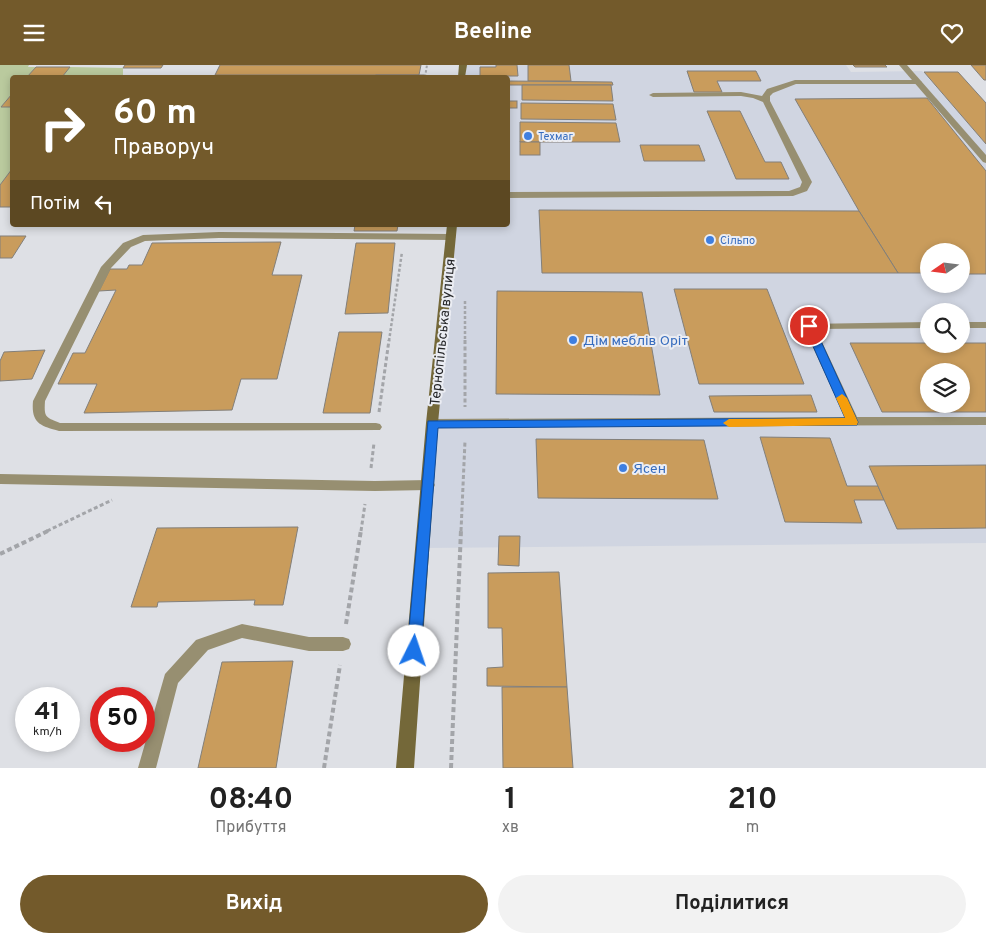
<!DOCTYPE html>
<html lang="uk">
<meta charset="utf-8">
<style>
:root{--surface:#fff;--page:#f2f2f2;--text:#222;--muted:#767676;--accent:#735a2b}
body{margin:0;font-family:Overpass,sans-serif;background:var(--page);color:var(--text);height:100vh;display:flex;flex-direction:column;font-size:19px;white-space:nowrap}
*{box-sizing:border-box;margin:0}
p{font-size:16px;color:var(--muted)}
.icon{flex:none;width:28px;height:28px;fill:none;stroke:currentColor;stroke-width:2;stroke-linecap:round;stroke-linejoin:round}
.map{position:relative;height:703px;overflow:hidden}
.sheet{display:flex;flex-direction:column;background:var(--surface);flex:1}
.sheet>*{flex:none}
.hud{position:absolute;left:10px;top:10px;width:500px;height:152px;border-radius:5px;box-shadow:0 2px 8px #0003;background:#735a2b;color:#fff;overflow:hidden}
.needle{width:32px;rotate:256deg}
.tools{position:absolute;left:920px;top:178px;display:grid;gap:10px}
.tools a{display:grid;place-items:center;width:50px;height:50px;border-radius:50%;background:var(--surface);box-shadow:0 2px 8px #0003;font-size:25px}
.speed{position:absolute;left:15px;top:622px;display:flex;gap:10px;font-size:25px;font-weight:700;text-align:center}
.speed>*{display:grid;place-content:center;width:65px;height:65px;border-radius:50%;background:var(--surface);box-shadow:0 2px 8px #0003;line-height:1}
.speed small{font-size:12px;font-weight:400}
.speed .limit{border:8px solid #d22;background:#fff;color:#111}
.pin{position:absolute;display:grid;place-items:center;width:42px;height:42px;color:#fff;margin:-21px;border:2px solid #fff;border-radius:50%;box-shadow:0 1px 5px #0007}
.me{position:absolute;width:55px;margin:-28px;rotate:4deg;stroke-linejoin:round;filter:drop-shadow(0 0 4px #0008)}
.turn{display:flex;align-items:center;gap:18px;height:105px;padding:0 20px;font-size:22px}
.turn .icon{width:65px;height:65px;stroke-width:2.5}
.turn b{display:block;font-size:35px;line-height:42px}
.then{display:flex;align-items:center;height:48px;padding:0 20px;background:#0003;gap:10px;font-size:19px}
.eta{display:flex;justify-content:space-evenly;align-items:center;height:85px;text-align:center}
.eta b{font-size:30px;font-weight:700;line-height:35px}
.button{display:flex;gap:10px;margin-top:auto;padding:10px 20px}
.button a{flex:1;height:58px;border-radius:30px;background:var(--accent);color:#fff;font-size:20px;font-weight:700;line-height:58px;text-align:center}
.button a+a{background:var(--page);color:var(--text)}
header{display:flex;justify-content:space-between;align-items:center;height:65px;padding:0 20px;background:var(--accent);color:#fff;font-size:22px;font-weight:700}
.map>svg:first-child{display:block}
</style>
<header><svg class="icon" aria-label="menu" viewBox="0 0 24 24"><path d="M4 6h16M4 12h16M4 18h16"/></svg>Beeline<svg class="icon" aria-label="heart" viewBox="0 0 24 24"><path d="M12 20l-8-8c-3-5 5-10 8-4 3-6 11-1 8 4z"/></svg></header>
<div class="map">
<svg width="986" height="703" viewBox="0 0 986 703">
<rect width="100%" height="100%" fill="#dee0e5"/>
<path fill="#d0d5e1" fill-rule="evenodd" d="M463,0H846L851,7L922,6L986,79V478L422,483L452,160H508V12H462ZM929,186H961V219H929ZM929,246H961V279H929ZM929,306H961V339H929Z"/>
<g fill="#baca9e">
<path d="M0,0H29L28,2H36L27,12H12V29L2,41L12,42V104L0,120Z"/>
<path d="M70,2L123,3V12H62Z"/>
</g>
<g fill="#c99c5c" stroke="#827f7a" fill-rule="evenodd">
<path d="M125,0H163L161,3H123Z"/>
<path d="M220,0H421L419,10H215Z"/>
<path d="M496,0H517L518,11H480V2H496Z"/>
<path d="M528,0H569L571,16H528Z"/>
<path d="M853,0H885L887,2H855Z"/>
<path d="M971,0H986V15H984Z"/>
<path d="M36,2H70L62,12H27Z"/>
<path d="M687,6H756L761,16H717L722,27H694Z"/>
<path d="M924,7H958L986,38V79Z"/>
<rect x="376" y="10" width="48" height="2"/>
<path d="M508,16L612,17L613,20H508Z"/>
<path d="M522,20H611L613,36L522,35Z"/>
<path d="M12,29V42H1Z"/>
<path d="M927,33L986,106V209H961V186H929V208H898L859,146L795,34Z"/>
<rect x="508" y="36" width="9" height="7"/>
<path d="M521,38L613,39L616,55L521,54Z"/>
<path d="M707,46H740L765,97H781L789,114H736Z"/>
<path d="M520,57L616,58L620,77H520Z"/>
<rect x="520" y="77" width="20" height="13"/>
<path d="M640,80H699L705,96H644Z"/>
<path d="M12,104V142H0V120Z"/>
<path d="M539,145L859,146L898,208H542Z"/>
<path d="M355,160H398L397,166H354Z"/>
<path d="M0,171H26L12,193H0Z"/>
<path d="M281,177L272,210H302L277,314H241L232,345L84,348L97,319H58L73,288H85L116,225L99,226L110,204H127L129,200H142L152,178Z"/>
<path d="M356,178H395L388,248L345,249Z"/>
<path d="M674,224H767L804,319H699Z"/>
<path d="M497,226L642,227L660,330L496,329Z"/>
<path d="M339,267H382L370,348H323Z"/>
<path d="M850,278H986V347H882ZM929,306H961V339H929Z"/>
<path d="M45,285L32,314L0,316V296L4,287Z"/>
<path d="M811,330L817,347H714L709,331Z"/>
<path d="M760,372L830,373L847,421H878L884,435H854L862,458L785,457Z"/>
<path d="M536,374L704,375L718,434L538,433Z"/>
<path d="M986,400V463L897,464L869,401Z"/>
<path d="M298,462L283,540H254L255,535L158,537L157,542H131L157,463Z"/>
<path d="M499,471H520L519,501L498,500Z"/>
<path d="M559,507L567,622L487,621V603L503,602L502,563H488V508Z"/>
<path d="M293,596L276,703H198L222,597Z"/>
<path d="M502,622H567L573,703H503Z"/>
</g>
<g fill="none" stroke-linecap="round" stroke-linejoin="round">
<path stroke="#a3a5a9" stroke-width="2" stroke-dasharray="2.5 2" stroke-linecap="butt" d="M425,12L427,0"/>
<g stroke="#a3a5a9" stroke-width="2.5" stroke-dasharray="3 2" stroke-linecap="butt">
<path d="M465,236V276"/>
<path d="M389,276L402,187"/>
</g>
<g stroke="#a3a5a9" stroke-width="3" stroke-dasharray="4 2.5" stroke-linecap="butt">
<path d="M465,275V342"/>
<path d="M379,347L389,275"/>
<path d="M371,403L374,378"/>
<path d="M47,466L112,435"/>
<path d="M361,466L365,439"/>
<path d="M461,466L465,376"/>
</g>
<g stroke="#a3a5a9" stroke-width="4" stroke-dasharray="5 3" stroke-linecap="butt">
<path d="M0,489L50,465"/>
<path d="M346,559L361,465"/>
<path d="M324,703L340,600"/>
<path d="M451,703L461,465"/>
</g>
<g fill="#978f71" fill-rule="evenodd">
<path d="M795,15H918L922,17L918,19H796L773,28L770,31V36L812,117L807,126L793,131L508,133V127L789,126L800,122L802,117L763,37L753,33L741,31L653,32L649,30L653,28L741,27L762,31L767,24Z"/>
<path d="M219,167L451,169L456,172L451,175L219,173L145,176L131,182L111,203L45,336C44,352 45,352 60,358H376L380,359L382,362L380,365L59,366C40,361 31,358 33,336L101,202L123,178L143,170Z"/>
<path d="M929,257V263L816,264L857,352H986V360L432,362L426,358L432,354L845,352L803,261L805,259Z"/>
<rect x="961" y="257" width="25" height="6"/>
<path d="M0,409L375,416L428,415L433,416L435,420L433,424L428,425L375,426L0,419Z"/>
<path d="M242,559L309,572H343L349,574L351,579L349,584L343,586H309L242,573L208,585L178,618L156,703H138L165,609L196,575Z"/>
</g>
<path fill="#978f71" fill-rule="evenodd" d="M899,0H907L986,90V98L983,97Z"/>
<g fill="#746839" fill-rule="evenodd">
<path d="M459,0H467L465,12H458Z"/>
<path d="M447,160H457L438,358L414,703H396L426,358Z"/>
</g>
</g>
<path fill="#1a73e8" stroke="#114b97" d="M809,258L814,261L858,357L857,360L438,363L421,586L419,591L414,593L409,591L407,586L428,356L845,353L804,261Z"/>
<path fill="#f59e0b" d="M842,329L847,333L858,357L857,360L729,362L723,358L729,354L845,353L836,333Z"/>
<g fill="#3f7fe0" stroke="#ebedf3" stroke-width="2">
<circle cx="528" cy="71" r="5"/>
<circle cx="710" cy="175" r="5"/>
<circle cx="573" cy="275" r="5"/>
<circle cx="623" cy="403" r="5"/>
</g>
<g text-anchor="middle" stroke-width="4" stroke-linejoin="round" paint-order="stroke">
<g font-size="11" fill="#366cbe" stroke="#ebedf3" text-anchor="start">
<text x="538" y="75">Техмаг</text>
<text x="720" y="179">Сільпо</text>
</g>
<g font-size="14" fill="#27282a" stroke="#ebedf3">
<text transform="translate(442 267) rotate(-84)" y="5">Тернопільська вулиця</text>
</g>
<g font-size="14" fill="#366cbe" stroke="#ebedf3" text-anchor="start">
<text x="583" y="280">Дім меблів Оріт</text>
<text x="633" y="408">Ясен</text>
</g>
</g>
</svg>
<div class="tools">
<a><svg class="needle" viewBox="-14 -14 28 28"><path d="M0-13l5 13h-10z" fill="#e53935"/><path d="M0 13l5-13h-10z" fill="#767676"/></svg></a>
<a><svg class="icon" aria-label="search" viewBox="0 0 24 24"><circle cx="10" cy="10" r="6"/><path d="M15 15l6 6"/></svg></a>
<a><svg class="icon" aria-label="layers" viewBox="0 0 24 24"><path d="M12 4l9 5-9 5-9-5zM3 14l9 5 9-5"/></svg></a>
</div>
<div class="speed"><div>41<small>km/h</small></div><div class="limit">50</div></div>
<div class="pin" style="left:809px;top:261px;background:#d93025"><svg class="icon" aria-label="arrive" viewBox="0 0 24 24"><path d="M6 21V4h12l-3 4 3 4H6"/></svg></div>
<svg class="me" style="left:414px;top:586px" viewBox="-20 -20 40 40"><circle r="19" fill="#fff"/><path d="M0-13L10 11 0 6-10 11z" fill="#1a73e8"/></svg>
<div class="hud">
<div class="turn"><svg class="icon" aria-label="right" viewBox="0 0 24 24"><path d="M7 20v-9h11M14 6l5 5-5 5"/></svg><div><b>60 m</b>Праворуч</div></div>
<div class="then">Потім<svg class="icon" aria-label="left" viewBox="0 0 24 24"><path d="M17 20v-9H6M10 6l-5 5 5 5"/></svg></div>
</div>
</div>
<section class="sheet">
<div class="eta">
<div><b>08:40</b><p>Прибуття</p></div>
<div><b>1</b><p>хв</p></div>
<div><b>210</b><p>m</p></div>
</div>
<div class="button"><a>Вихід</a><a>Поділитися</a></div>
</section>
